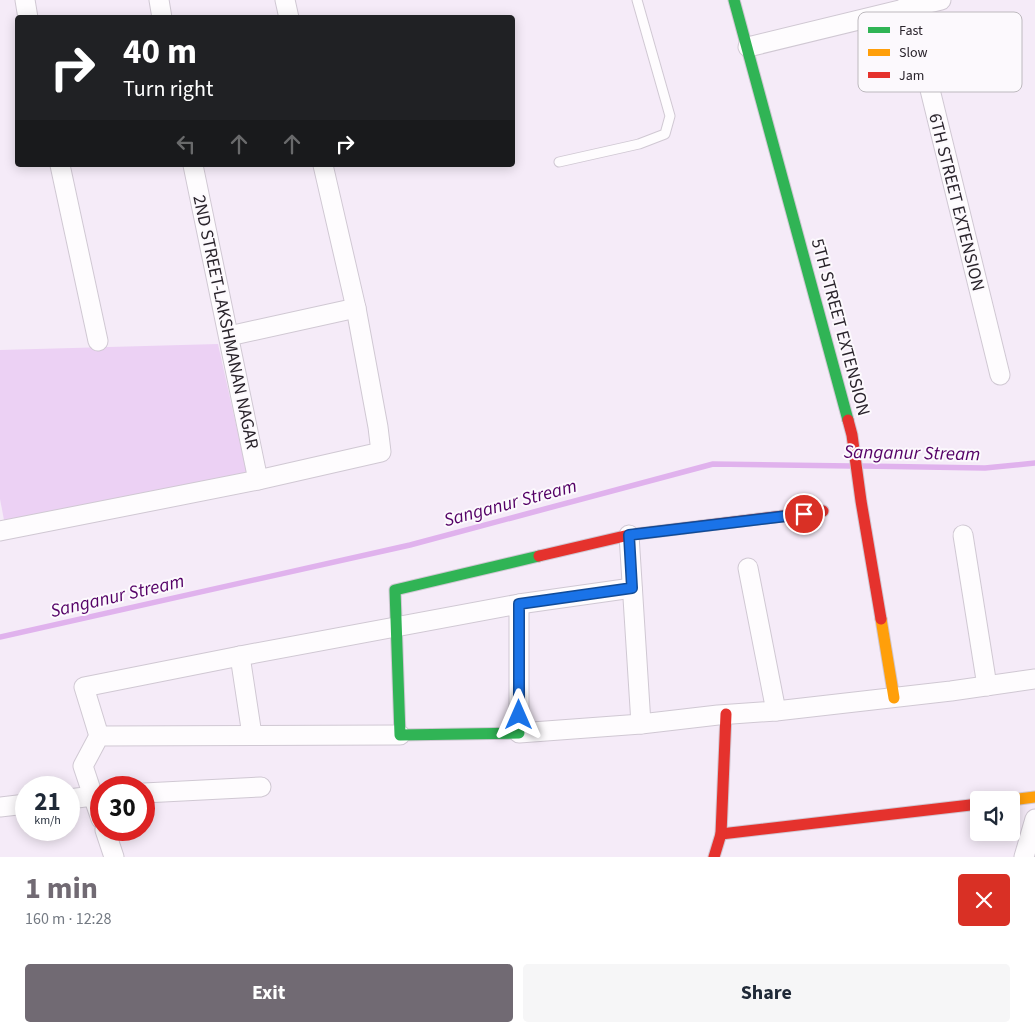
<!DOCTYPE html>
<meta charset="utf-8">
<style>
:root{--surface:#fff;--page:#f6f6f7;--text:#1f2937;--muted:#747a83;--accent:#716a73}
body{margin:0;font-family:"Source Sans 3",sans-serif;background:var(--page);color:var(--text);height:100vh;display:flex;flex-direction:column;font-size:19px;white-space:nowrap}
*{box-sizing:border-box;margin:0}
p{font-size:16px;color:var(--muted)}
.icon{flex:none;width:28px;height:28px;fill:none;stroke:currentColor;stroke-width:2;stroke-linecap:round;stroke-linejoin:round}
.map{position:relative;height:857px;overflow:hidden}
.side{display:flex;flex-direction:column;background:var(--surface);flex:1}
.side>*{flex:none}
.guide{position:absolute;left:15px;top:15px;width:500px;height:152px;border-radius:5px;box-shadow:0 2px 12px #0003;background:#202124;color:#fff;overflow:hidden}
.buttons{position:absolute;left:970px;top:791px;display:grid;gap:10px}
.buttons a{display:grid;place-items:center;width:50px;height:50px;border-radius:5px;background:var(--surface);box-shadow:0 2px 12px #0003;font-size:25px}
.speed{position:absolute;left:15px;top:776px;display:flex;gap:10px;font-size:25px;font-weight:700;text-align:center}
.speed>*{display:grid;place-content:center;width:65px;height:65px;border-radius:50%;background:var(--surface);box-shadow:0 2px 12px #0003;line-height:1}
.speed small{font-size:12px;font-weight:400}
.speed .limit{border:8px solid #d22;background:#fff;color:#111}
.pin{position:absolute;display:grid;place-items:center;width:42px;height:42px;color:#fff;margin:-21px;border:2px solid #fff;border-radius:50%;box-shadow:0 1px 5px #0007}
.me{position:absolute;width:55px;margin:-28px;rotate:0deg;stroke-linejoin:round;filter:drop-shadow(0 0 4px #0008)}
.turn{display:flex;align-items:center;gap:18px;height:105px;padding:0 25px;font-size:22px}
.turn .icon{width:65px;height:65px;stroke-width:2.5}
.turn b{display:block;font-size:35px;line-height:42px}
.lanes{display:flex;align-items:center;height:48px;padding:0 25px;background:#0003;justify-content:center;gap:25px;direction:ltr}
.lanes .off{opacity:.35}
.round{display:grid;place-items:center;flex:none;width:52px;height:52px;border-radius:5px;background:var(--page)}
.headline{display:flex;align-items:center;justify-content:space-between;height:85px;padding:0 25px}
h1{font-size:30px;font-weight:700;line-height:38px;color:var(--accent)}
.cta{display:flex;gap:10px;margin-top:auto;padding:10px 25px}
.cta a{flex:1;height:58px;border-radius:5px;background:var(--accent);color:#fff;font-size:20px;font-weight:700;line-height:58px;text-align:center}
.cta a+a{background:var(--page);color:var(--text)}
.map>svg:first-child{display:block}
</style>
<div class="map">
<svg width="1035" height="857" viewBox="0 0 1035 857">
<rect width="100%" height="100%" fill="#f5ebf8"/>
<path fill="#ecd1f4" d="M218,344L247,474L5,525L0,499V350Z"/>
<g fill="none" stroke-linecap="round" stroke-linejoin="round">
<g stroke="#e0b2ed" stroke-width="5.5">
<path d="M862,466L985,468L1035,463"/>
<path d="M0,637L410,545L713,464L851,466"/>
</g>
<g stroke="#d0c8d3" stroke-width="11">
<path id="lane" d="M559,162L639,144L665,134L670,116L637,0"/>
</g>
<g stroke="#d0c8d3" stroke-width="21">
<g id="street">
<path d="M25,0L28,18"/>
<path d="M159,0L162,18"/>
<path d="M285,0L289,18"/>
<path d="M908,0L1000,375"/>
<path d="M748,47L941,0"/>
<path d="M60,165L98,341"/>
<path d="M193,165L258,480"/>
<path d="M229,336L356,308"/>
<path d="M0,531L258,480L381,452L378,427L356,308L323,165"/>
<path d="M629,535L641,724L718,715L776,711L951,691L1035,679"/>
<path d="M963,535L987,686"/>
<path d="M748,568L776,711"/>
<path d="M519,604V733L641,724"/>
<path d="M240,656L252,735"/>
<path d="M99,736L84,687L240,656L519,604L632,588"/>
<path d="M144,793L261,787"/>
<path d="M101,796H93L101,819"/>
<path d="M69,799L93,796L83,766L99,736L400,735"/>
<path d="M0,807L26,804"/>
<path d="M105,830L114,857"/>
<path d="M1024,857L1035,819"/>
</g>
</g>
<g stroke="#d0c8d3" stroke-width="13">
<g id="fast">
<path d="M734,0L848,420"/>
<path d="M519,733L400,735L395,590L539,556"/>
</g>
</g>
<g stroke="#d0c8d3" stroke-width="13">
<g id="slow">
<path d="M881,619L894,698"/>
<path d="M1011,800L1035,797"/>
</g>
</g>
<g stroke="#d0c8d3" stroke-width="13">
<g id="jam">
<path d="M848,420L852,435L861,501L881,619"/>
<path d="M539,556L629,535L823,511"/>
<path d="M721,834L979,804"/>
<path d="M714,857L721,834L726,714"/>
</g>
</g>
<use href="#lane" stroke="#fefcfe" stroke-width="9"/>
<use href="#street" stroke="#fefcfe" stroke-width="19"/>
<use href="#fast" stroke="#30b455" stroke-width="11"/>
<use href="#slow" stroke="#ff9f0a" stroke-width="11"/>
<use href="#jam" stroke="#e5322d" stroke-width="11"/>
</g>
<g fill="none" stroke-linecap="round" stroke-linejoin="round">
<g stroke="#114b97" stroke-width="12">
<path id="route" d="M519,715V604L632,588L629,535L804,514"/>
</g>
<use href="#route" stroke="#1a73e8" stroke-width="9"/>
</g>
<g text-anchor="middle" stroke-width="4" stroke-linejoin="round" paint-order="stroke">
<g font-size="18" fill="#2a242c" stroke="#fcf9fd">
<text transform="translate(957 202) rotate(76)" y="6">6TH STREET EXTENSION</text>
<text transform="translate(226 322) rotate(78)" y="6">2ND STREET-LAKSHMANAN NAGAR</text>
<text transform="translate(841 327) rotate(75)" y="6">5TH STREET EXTENSION</text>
</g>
<g font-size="19" font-style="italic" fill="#540066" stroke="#fcf9fd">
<text transform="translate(912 452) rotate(1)" y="7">Sanganur Stream</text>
<text transform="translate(510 502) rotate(-15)" y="7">Sanganur Stream</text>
<text transform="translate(117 595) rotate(-13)" y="7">Sanganur Stream</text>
</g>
</g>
<rect x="858" y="12" width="164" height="80" rx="8" fill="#fcf9fd" stroke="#bdb9be" stroke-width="1"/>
<rect x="868" y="27" width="22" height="6" fill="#30b455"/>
<rect x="868" y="49" width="22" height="7" fill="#ff9f0a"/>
<rect x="868" y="72" width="22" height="6" fill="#e5322d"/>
<g font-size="14" fill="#2a242c">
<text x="899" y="35">Fast</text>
<text x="899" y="57">Slow</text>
<text x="899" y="80">Jam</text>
</g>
</svg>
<div class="buttons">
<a><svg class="icon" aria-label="sound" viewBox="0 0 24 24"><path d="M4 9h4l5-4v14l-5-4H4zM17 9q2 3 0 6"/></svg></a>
</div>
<div class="speed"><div>21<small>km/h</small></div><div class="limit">30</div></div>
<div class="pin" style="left:804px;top:514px;background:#d93025"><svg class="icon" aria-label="arrive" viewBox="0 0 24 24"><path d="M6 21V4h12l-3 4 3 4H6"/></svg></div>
<svg class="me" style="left:519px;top:715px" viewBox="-20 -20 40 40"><path d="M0-17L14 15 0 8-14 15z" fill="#1a73e8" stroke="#fff" stroke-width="4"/></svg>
<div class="guide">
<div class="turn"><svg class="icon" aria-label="right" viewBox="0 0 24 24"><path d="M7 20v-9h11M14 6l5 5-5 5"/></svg><div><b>40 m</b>Turn right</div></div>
<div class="lanes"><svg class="icon off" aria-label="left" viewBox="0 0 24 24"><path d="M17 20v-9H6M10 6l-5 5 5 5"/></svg><svg class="icon off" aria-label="ahead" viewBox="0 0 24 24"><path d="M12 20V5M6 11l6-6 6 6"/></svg><svg class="icon off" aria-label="ahead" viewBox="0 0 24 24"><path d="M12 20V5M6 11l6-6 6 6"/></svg><svg class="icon" aria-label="right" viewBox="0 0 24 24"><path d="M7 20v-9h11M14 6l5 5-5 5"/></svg></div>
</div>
</div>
<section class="side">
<div class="headline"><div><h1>1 min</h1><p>160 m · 12:28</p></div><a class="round" style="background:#d93025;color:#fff"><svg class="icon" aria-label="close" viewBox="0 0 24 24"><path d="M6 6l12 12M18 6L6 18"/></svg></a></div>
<div class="cta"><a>Exit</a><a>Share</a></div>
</section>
